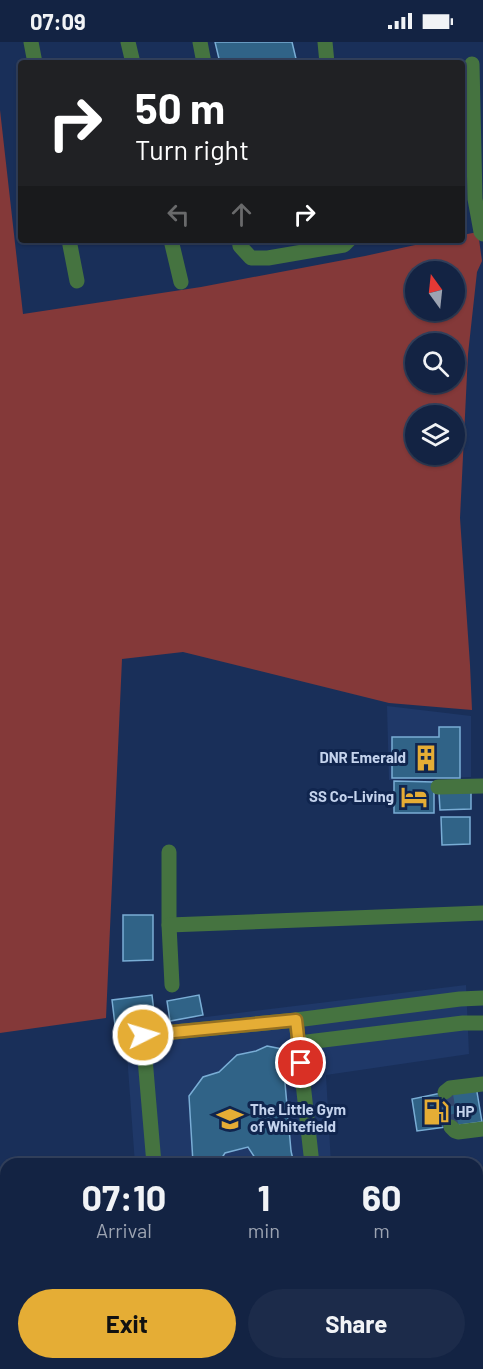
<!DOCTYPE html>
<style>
:root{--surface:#132343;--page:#1c2b4a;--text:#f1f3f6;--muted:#9da4b2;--line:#32405c;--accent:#e5ad35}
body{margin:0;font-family:Barlow,sans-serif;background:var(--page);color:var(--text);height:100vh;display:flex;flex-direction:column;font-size:22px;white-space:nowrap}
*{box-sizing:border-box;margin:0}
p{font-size:20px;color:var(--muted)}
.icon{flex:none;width:33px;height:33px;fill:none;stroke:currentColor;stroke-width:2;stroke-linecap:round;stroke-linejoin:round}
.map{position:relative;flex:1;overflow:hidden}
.drawer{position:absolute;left:0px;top:1116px;width:483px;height:212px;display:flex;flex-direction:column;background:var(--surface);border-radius:18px 18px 0 0;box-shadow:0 2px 4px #0004,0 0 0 2px var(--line)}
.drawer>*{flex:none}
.top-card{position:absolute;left:18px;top:18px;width:447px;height:183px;border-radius:6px;box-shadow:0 2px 4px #0004,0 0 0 2px var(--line);background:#202124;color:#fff;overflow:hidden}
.needle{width:39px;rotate:345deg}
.buttons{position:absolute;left:405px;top:219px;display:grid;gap:12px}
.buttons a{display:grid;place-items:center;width:60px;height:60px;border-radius:50%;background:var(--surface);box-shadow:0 2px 4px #0004,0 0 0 2px var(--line);font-size:30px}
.pin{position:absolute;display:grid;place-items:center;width:51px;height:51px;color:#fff;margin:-26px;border:3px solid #fff;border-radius:50%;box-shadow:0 2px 6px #0007}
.me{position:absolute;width:66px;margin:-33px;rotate:85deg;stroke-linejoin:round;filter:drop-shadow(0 0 4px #0008)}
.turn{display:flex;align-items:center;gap:21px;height:126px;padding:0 18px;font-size:27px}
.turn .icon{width:78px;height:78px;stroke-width:2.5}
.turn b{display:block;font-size:42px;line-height:51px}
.lanes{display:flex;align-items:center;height:57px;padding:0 18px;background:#0003;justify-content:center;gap:30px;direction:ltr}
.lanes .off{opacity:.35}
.eta{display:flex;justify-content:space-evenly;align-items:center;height:102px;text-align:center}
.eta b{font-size:36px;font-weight:700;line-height:42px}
.cta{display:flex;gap:12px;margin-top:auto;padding:12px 18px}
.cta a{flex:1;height:69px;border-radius:36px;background:var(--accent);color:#111;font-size:24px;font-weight:700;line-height:69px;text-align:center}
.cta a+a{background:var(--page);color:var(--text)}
.status{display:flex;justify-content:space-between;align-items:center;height:42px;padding:0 30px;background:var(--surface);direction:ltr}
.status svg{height:16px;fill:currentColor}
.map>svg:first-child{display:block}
</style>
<div class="status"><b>07:09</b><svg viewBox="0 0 49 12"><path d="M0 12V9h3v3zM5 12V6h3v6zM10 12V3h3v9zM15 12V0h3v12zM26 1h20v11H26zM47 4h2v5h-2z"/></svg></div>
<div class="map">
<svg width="483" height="1327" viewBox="0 0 483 1327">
<rect width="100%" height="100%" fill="#192f59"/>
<g fill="#1f3868">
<path d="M387,664L471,674V735L389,738Z"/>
<path d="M466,943L469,1012L326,1033L331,1122H135L125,985Z"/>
<path d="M0,1171H6V1322H185L135,1327H0Z"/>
</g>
<g fill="#843939" fill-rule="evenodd">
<path d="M0,68L23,272L201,245L365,214L438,198H462V193L478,190L482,219L477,230L468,312L460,476L470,623L472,668L389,661L183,610L122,617L106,976L0,991ZM416,230H454V268H416ZM416,302H454V340H416ZM416,374H454V412H416Z"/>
<path d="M185,1322H252L253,1327H135Z"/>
</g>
<g fill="#306387" stroke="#79add5" stroke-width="1.5">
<path d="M215,0H292L297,21H220Z"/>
<path d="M439,685H460V736H392V695H439Z"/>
<path d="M394,739L434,740V771H394Z"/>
<path d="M471,750V767L440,768L439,751Z"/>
<path d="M441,775H470V802L442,803Z"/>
<path d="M123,873H153V918L123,919Z"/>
<path d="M152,953L155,978L115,983L112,958Z"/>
<path d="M199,953L203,973L170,979L167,959Z"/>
<path d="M267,1004L282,1007L291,1109L294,1122H259L248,1105L225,1111L218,1122L193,1121L189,1054L203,1035L219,1030L237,1013L256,1009Z"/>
<path d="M476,1044L482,1080L417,1089L412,1057Z"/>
<path d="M292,1322H361L362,1327H293Z"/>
</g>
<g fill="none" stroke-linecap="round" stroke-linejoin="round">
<path stroke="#33486f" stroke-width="15" stroke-dasharray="15 8" stroke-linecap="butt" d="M445,1050L451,1085"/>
<g stroke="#457340" stroke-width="15">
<path d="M31,0L35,21"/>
<path d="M128,0L133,21"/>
<path d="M200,0L204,21"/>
<path d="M325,0L327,21"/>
<path d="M472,22L475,157L481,190L483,192"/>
<path d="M69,198L77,239"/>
<path d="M171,198L181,240"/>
<path d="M239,198L240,204L251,216H268L344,203L349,198"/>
<path d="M438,745L483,744"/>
<path d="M169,883V810"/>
<path d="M172,943L169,883L483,871"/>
<path d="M299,1001L463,981H483"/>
<path d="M445,1050L450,1046L483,1042"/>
<path d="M451,1085L455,1089L458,1090L483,1087"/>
<path d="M154,1122L143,993L296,978"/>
<path d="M312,1122L296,978L460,957L483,956"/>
<path d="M273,1326V1327"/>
</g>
</g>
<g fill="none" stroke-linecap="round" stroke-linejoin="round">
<g stroke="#957022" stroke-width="15">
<path id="route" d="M143,993L296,978L301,1021"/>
</g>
<use href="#route" stroke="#e5ad35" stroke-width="10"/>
</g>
<defs>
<g id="building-bare" transform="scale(2.07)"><path d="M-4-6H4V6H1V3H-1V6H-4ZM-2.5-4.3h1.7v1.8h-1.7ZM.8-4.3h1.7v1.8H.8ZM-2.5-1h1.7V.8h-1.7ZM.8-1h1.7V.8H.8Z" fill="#e5ad35" stroke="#10254e" stroke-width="2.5" paint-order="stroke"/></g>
<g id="hotel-bare" transform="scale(2.07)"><path d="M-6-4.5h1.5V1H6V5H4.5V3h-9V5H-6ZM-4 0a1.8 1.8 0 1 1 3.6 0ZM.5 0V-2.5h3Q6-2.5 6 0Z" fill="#e5ad35" stroke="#10254e" stroke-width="2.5" paint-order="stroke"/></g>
<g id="fuel-bare" transform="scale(2.07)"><path d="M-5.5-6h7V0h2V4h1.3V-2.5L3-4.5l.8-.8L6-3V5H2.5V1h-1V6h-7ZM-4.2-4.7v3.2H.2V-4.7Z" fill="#e5ad35" stroke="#10254e" stroke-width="2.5" paint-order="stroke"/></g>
<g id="school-bare" transform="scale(2.07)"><path d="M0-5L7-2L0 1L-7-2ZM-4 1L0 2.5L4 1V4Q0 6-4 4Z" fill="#e5ad35" stroke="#10254e" stroke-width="2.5" paint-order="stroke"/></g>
</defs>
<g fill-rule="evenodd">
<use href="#building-bare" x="426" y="716"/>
<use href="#hotel-bare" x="414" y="755"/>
<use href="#fuel-bare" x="436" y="1070"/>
<use href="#school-bare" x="230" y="1077"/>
</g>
<g text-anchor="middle" stroke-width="6" stroke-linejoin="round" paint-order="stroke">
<g font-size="15" font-weight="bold" fill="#c4d3ed" stroke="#10254e" text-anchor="end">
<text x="406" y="721">DNR Emerald</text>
<text x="394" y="760">SS Co-Living</text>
<text x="250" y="1073" text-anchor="start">The Little Gym<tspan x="250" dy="17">of Whitefield</tspan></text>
<text x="456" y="1075" text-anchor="start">HP</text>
</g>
</g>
</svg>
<div class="buttons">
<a><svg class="needle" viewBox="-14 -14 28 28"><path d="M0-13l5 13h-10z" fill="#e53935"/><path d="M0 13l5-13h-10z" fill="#9da4b2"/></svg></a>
<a><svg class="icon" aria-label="search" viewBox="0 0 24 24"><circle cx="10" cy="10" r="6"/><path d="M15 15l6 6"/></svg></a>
<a><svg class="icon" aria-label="layers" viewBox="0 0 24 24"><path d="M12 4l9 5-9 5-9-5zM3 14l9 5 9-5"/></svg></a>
</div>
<div class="pin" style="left:301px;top:1021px;background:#d93025"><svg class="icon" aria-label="arrive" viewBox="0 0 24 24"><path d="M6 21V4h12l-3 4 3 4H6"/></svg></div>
<svg class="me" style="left:143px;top:993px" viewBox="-20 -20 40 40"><circle r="17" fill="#e5ad35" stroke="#fff" stroke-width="3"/><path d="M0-11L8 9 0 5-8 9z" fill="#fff"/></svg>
<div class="top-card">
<div class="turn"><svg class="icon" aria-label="right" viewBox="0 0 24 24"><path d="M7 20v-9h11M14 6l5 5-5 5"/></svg><div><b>50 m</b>Turn right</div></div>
<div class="lanes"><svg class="icon off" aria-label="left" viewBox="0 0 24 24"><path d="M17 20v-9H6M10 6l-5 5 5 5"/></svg><svg class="icon off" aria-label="ahead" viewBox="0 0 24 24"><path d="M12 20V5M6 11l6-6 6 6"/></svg><svg class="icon" aria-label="right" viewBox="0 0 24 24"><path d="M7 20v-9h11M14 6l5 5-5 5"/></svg></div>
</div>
<section class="drawer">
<div class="eta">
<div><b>07:10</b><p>Arrival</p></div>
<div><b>1</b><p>min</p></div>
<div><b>60</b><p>m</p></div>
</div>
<div class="cta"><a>Exit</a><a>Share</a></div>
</section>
</div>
